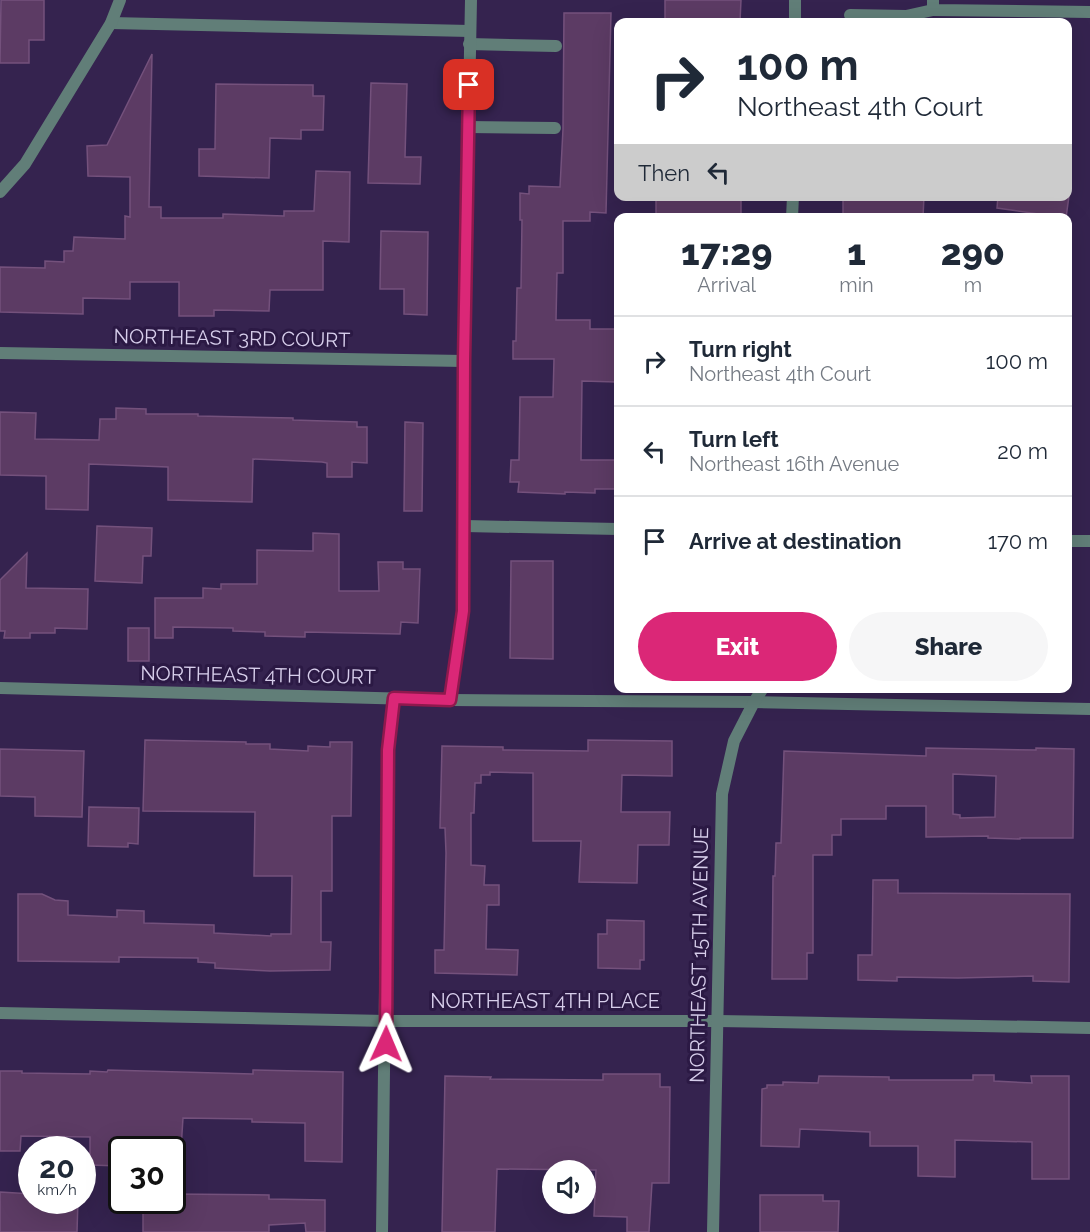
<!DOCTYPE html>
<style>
:root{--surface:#fff;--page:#f6f6f7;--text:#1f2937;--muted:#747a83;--line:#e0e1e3;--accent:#db2777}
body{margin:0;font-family:Raleway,sans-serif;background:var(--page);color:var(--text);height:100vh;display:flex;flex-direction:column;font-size:22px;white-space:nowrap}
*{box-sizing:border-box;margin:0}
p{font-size:20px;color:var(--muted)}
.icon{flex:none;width:33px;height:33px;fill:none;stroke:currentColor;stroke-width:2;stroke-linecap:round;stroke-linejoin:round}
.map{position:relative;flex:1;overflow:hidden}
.details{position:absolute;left:614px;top:213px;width:458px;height:480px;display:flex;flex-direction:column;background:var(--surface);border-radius:12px;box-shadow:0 6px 24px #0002}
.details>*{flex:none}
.guide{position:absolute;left:614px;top:18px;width:458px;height:183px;border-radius:12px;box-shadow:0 6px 24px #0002;background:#fff;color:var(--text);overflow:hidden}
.tools{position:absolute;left:542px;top:1160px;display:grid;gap:12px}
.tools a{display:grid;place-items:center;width:54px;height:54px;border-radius:50%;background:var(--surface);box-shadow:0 6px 24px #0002;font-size:30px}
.speed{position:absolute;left:18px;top:1136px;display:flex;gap:12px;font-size:30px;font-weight:700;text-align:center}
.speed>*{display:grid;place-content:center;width:78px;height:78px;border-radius:50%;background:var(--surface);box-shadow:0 6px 24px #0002;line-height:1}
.speed small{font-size:15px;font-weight:400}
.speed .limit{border:3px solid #111;border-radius:9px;background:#fff;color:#111}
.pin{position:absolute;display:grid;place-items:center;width:51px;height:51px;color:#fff;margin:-26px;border-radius:12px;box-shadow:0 3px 9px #0006}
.me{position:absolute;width:66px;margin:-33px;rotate:1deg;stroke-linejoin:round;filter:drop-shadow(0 0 4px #0008)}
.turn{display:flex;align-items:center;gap:21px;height:126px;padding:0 24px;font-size:27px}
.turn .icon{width:78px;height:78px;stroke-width:2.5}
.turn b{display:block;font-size:42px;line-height:51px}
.then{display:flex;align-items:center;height:57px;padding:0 24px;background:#0003;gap:12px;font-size:22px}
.eta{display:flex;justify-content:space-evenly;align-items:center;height:102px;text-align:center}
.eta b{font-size:36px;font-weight:800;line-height:42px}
.cta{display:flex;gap:12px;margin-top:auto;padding:12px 24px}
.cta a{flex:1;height:69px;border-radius:36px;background:var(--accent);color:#fff;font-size:24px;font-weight:800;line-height:69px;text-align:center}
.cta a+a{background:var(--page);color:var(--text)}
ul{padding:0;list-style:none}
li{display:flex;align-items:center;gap:18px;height:90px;padding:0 24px;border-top:2px solid var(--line)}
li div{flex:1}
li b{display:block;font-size:22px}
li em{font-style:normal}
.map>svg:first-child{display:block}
</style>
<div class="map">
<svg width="1090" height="1232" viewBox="0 0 1090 1232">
<rect width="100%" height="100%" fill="#35234f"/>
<g fill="#5c3b64" stroke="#74517c" stroke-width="1.5" fill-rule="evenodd">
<path d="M1,0H44V40H29V63H0Z"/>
<path d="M665,0H741L740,22H665Z"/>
<path d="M564,13H611L606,213L590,212V221H563V273H557L556,320H590V329H617L616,382L582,381L581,460H618V489H595V493L565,492V494L518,492L519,482H510L511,460H519L520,397H553L554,359H513V341H516L517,288H521L522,220H520V193L529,194V186L560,187L563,129Z"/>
<path d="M152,54L149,207H161V218H223V214L284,216V211H314L316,171L350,172L349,242L323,241V290H270L269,311L214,310V316H179V282H130V299L83,298V314L0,312V267L45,268V261L64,262V251H73L74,237L125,239V216L130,217V177L88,176L87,146L107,145Z"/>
<path d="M371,83L407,84L405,157H421L420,184L368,183Z"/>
<path d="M216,84L313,85V96H324L323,130H301V139L270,138L269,178L199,176V149H215Z"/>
<rect x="656" y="196" width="85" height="22"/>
<path d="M843,196H924L923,218H843Z"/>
<path d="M998,196H1069L1066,218L997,208Z"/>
<path d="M381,231L428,232L427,315L404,314V289H380Z"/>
<path d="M116,408L146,409V414H198V416L293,418V420L357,422V427H367V463L352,462V477H327V463L322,462L253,459L252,502L168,500V467L89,464L88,510L46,509V476L0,475V412L36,413L35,439L99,440L100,419H116Z"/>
<path d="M405,422L423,423L422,511H404Z"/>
<path d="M97,526L152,528L151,556H143L142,583L95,581Z"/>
<path d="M313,533L339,534V591H379L378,562H403V569H420L418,623L401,622L400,634L305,632V637L265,636V632L233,631V628L173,627V638H155V598H203V588L221,589V584H257V550L313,551Z"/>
<path d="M27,553L26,588L88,589L87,629L55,628V633H30V638H4L5,631H0V580Z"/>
<path d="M511,561H553V659L510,658Z"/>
<rect x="128" y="628" width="21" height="33"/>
<path d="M145,740L246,742V744H270V749L308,751V746L330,747V742H352L351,816H332V891H321V942H331L330,970L270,971L215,968V963L198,962V958L119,957V962L18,961V894H42L55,900L68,901V915L117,917V910L144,911V923L214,925V933L271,936V934H291L292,876H254L255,812L143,811Z"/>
<path d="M588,740L672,741V776L622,775L621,812H670L669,845H638L637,883L579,882L581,841H533V773L490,772V775H481V783H475L474,813H471V865L485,866L484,885H499V905H487L486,949L518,950L517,975L435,973V950H444L446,853L445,828H440L442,746L503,747V750L588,751Z"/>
<path d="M926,748L1036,750V748L1074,749L1073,838H1020V839L988,838V836L926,837V806H886V819H841V835H832V855H813V953H807V979H772L773,876H775L776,843H781L784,751L926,756ZM953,774L996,776L995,817L960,818V815L953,814Z"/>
<path d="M0,749L84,751L82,817L35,816V797L0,796Z"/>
<path d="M89,807L139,808L138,844L128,843V847L88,846Z"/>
<path d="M873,880H898V893L1070,894L1069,982L1033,981V976L958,978L897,977V981L858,980V955H872Z"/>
<path d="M607,920L644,921V960H640V969L598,968V934H607Z"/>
<path d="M108,1070L253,1074V1070L343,1072L342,1162L305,1161V1123L252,1122V1119L183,1118L181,1149H121L120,1166L90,1165V1137L21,1136L20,1151H0V1071H22V1073L90,1074V1071L107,1072Z"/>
<path d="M603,1074H660V1087H670L669,1183H652L649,1232H627V1217L594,1216L596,1170L497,1169L495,1232H442L445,1076L491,1077L490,1079L603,1080Z"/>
<path d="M973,1075H994V1081L1032,1083L1031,1076H1069V1179H1032V1142L955,1140V1177L918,1176V1146H870V1132L800,1129L799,1147L761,1146L762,1089L767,1088V1085H783V1082L818,1083L819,1076L889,1077V1080H973Z"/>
<path d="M0,1192L32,1194V1200H78L77,1232H0Z"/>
<path d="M172,1194L269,1195V1199L325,1200V1232H306L305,1223L269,1225V1232H143V1204H156V1200H172Z"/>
<path d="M760,1195H823V1201H839L838,1232H760Z"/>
</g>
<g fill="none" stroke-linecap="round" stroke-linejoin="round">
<g stroke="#617e78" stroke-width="12">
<path d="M850,15L906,16L933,10"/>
<path d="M469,44L556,46"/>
<path d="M468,127L555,128"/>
</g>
<g stroke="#617e78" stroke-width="12">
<path d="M933,0V10L1090,12"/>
<path d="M795,22V0"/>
<path d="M111,23L470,31"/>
<path d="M0,192L25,164L111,23L120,0"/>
<path d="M792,218L793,196"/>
<path d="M0,353L464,361"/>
<path d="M465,526L618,529"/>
<path d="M1066,541H1090"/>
<path d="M0,688L450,700L754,702L1090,709"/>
<path d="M450,700L463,611L464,361L471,0"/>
<path d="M0,1013L386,1021H718L1090,1028"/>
<path d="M382,1232L388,750L394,698"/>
<path d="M713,1232L722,794L734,741L754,702L763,688"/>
</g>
</g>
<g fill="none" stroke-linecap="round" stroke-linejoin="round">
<g stroke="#8e194d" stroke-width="15">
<path id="route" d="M386,1044L388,750L394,698L450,700L463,611L464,361L469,85"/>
</g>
<use href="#route" stroke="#db2777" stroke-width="10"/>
</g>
<g text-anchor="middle" stroke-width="6" stroke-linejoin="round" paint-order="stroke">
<g font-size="20" fill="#d7ceeb" stroke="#2b1944">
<text transform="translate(232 338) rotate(1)" y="7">NORTHEAST 3RD COURT</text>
<text transform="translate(258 675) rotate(1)" y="7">NORTHEAST 4TH COURT</text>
<text transform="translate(699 955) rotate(-89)" y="7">NORTHEAST 15TH AVENUE</text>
<text x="545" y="1008">NORTHEAST 4TH PLACE</text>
</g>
</g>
</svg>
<div class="tools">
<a><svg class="icon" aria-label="sound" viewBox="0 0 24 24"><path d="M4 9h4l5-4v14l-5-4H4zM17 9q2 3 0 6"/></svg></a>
</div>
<div class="speed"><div>20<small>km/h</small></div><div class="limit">30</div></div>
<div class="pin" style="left:469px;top:85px;background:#d93025"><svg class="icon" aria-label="arrive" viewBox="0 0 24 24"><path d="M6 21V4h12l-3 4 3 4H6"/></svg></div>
<svg class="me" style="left:386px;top:1044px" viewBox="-20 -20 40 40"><path d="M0-17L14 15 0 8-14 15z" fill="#db2777" stroke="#fff" stroke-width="4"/></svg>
<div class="guide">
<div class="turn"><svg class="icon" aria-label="right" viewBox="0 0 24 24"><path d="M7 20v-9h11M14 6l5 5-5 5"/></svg><div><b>100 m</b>Northeast 4th Court</div></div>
<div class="then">Then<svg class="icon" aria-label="left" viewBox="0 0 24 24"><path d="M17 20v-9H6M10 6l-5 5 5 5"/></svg></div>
</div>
<section class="details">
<div class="eta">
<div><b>17:29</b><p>Arrival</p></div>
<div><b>1</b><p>min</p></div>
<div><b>290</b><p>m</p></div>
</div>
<ul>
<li><svg class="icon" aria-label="right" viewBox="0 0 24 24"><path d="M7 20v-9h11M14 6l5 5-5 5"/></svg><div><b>Turn right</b><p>Northeast 4th Court</p></div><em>100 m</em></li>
<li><svg class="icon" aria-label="left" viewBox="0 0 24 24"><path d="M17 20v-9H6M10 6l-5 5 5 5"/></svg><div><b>Turn left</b><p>Northeast 16th Avenue</p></div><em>20 m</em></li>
<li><svg class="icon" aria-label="arrive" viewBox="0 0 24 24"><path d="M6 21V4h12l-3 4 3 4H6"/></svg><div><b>Arrive at destination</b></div><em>170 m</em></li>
</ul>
<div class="cta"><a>Exit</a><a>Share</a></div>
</section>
</div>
